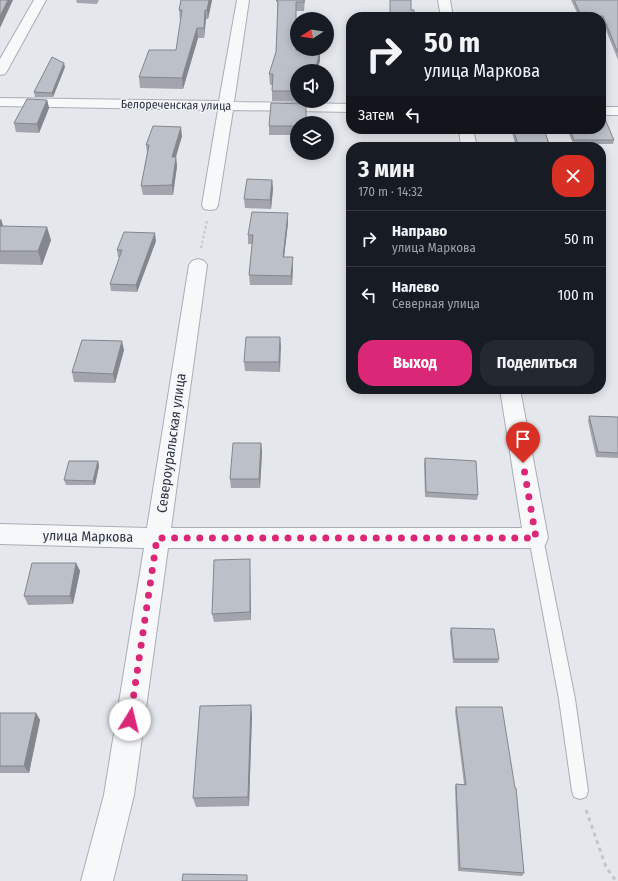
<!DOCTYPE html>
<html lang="ru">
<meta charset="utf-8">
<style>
:root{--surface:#171b24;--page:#242831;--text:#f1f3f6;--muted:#9ea1a6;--line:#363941;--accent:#db2777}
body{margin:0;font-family:"Fira Sans Condensed",sans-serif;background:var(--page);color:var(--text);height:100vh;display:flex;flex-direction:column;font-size:15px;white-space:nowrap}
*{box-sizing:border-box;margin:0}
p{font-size:13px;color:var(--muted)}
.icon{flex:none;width:22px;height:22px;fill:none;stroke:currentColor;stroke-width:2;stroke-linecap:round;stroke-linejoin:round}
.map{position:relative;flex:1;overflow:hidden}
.sheet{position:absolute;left:346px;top:142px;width:260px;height:252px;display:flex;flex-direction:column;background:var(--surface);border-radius:16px;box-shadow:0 2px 10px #0003}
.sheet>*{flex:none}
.guide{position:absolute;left:346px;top:12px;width:260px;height:122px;border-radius:16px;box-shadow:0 2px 10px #0003;background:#171b24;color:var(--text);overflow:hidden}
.needle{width:26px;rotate:258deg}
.buttons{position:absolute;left:290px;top:12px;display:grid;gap:8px}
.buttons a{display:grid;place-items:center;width:44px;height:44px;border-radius:50%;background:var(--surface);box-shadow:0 2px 10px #0003;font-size:20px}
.pin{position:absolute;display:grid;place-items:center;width:34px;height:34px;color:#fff;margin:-41px -17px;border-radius:50% 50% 50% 0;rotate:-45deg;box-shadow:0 0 4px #0007}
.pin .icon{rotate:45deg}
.me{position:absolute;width:44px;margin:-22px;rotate:9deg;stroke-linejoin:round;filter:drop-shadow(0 0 3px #0008)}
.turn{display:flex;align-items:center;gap:14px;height:84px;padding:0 12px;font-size:18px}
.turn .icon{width:52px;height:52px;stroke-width:2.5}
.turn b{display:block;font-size:28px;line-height:34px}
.then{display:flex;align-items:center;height:38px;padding:0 12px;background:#0003;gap:8px;font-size:15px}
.round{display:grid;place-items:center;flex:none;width:42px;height:42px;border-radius:16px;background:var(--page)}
.overview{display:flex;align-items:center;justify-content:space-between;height:68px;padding:0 12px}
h1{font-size:24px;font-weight:700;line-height:30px}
.button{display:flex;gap:8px;margin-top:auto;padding:8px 12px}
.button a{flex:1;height:46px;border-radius:16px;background:var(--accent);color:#fff;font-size:16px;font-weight:700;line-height:46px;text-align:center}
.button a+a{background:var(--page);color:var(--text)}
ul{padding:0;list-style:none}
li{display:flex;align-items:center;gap:12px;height:56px;padding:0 12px;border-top:1px solid var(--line)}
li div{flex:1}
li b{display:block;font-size:15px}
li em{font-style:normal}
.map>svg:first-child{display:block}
</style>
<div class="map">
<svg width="618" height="881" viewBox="0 0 618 881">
<rect width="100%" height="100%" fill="#e4e7ec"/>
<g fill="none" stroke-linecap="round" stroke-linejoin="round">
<g stroke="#a9aeb6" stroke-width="2">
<path id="service" d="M536,533L541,534L543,538L575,699L588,791L586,797L580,799L574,797L572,791L559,699L529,538L531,534Z"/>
</g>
<g stroke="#a9aeb6" stroke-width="2">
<g id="minor">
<path d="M34,0H46L7,71L5,74L0,75V59Z"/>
<path d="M237,0H249L234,102L351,104V112L233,110L218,205L216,209L210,210L204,209L202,205L218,110L0,106V98L219,101Z"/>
<path d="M438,0H450L453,17H441Z"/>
<rect x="601" y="107" width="17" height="8"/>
<path d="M459,129H473L477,147H461Z"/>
<path d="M198,259L204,261L207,265L171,528H522L500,389H520L548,538L545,545L536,548H168L134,795L113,881H81L104,795L144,548L0,544V524L147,528L189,265L192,261Z"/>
</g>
</g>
<path stroke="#c2c5cb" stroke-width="2" stroke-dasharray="2.5 2.5" stroke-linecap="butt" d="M201,248L207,221"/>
<path stroke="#c2c5cb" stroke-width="3" stroke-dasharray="4 4" stroke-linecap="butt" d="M586,810L606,867L616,881"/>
<use href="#service" fill="#f7f8fa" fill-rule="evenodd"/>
<use href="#minor" fill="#f7f8fa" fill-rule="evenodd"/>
</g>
<g fill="#a2a5ad">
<path d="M76,0H99L97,4L77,3Z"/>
<path d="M181,0H212L208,19H206L204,38H198L183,89L140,88L139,77L176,50L181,20H180L179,10Z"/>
<path d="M277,0H305L304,11H296V50L320,61L297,71V101H306V102L272,101V85H270L269,74L276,52L278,11H277Z"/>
<path d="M571,0H618V60L602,20H601V17H579Z"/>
<path d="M65,67L53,97H35L34,92Z"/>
<path d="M47,100L49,108L39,133L16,132L14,123Z"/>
<path d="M297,123V135H269V126Z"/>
<path d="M511,129H544L549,144L548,147H516Z"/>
<path d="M567,129H601L614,140L613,144H573Z"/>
<path d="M182,136L176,157L177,166L173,195H143L141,186L147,153L146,145Z"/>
<path d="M272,180L273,189L271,209L245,208L244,199Z"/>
<path d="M0,219H1L3,226L51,240L42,265L0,264Z"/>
<path d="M288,223L284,257L293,266L292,285H250L249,275L252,244H248V235Z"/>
<path d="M156,241L137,292L111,291L110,284L120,257H118L117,250Z"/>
<path d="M280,337V372L245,371L244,362Z"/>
<path d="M124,350L115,383L74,382L72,372Z"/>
<path d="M589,416L618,417V458L596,457L588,421Z"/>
<path d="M261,443L262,452L260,488H231L230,479Z"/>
<path d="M425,458L478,495L477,500L425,497L424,463Z"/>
<path d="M98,461L99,466L95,485H66L64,480Z"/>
<path d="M76,563L80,571L73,604L28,605L24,596Z"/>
<path d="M250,567L251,620L214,622L212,614Z"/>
<path d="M451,628L499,659L498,663H453L450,633Z"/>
<path d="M456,707L515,788L524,873L522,876L458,871L455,787L456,784H464L455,711Z"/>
<path d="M0,713H36L40,720L29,773H0Z"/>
<path d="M252,715L249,806L196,807L193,798Z"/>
</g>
<g fill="#84868d">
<path d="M8,0H13L0,28V16Z"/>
<path d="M209,0H212L208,19L207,10Z"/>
<path d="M205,10L206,19L204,38V28Z"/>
<path d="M197,28L198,38L183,89L182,78Z"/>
<path d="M320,51V61L317,71H315Z"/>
<path d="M64,63L65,67L53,97L52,93Z"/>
<path d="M47,100L49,108L39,133L37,124Z"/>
<path d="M181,127L182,136L173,166L172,157Z"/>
<path d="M176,157L177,166L173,195L172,185Z"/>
<path d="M272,180L273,189L271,209L270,200Z"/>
<path d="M288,213V223L283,266V257Z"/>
<path d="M1,219L5,233L0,232V222Z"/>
<path d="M47,227L51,240L42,265L38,251Z"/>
<path d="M155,233L156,241L137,292L136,285Z"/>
<path d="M293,257V266L292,285L291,276Z"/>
<path d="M280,337L281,346L280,372L279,362Z"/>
<path d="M122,341L124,350L115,383L113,374Z"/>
<path d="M261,443L262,452L260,488L259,479Z"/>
<path d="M98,461L99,466L95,485L93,481Z"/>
<path d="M250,559V567L251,620L250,612Z"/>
<path d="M76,563L80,571L73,604L70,596Z"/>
<path d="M251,705L252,715L249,806L248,797Z"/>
<path d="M36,713L40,720L29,773L24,766Z"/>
</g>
<g fill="#bcc0c9" stroke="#84868d">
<path d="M0,0H8L0,16Z"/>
<path d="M181,0H209L207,10H205L204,28H197L182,78L139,77L149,50H176L182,10H179Z"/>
<path d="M277,0H304V2H296V50L320,51L315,71H297V91H272L273,74H269L276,52L278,1H276Z"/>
<path d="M390,0H411V10H414V17H390Z"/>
<path d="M574,0H618V53L603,16H581Z"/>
<path d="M52,57L64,63L52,93L34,92Z"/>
<path d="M27,99L47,100L37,124L14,123Z"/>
<path d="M271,103L306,104V123H297V126H269Z"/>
<path d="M601,119H605L614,140H574L570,129H601Z"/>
<path d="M153,126L181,127L172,157H176L172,185L141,186L149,145H146Z"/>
<path d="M513,129H544L549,144H545L546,147H521V144H518Z"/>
<path d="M247,179L272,180L270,200L244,199Z"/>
<path d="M252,212L288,213L283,257H293L291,276L249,275L253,235H248Z"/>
<path d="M0,226L47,227L38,251H0Z"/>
<path d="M124,232L155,233L136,285L110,284L122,250H117Z"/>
<path d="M246,337H280L279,362H244Z"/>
<path d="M82,340L122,341L113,374L72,372Z"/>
<path d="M589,416L618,417V453L598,452Z"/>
<path d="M233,443H261L259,479H230Z"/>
<path d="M425,458L476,461L478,495L426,492Z"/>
<path d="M69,461H98L93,481L64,480Z"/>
<path d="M250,559V612L212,614L214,560Z"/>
<path d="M32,563H76L70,596H24Z"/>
<path d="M451,628L494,629L499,659H454Z"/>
<path d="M251,705L248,797L193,798L200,706Z"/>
<path d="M456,707H502L515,788H516L524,873L460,868L456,784L466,785Z"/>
<path d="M0,713H36L24,766H0Z"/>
<path d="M183,874L247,875V881H182Z"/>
</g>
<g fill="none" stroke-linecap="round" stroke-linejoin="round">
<path stroke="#db2777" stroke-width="7" stroke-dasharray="0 12.6" d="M130,720L157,538H536L523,463"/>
</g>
<g text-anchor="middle" stroke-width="3" stroke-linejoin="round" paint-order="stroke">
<g font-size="12" fill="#2c3444" stroke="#f4f6f9">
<text transform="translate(176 105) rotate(1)" y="4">Белореченская улица</text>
</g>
<g font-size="14" fill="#2c3444" stroke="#f4f6f9">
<text transform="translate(171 443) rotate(-82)" y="5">Североуральская улица</text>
<text transform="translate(88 536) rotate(1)" y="5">улица Маркова</text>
</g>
</g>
</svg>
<div class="buttons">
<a><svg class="needle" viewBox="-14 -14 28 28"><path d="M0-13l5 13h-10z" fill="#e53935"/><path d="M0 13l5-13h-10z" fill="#9ea1a6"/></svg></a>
<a><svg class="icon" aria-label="sound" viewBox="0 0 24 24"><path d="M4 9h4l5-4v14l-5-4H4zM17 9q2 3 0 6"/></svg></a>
<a><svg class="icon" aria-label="layers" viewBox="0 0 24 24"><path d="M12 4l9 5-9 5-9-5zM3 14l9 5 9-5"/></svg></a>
</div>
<div class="pin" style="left:523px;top:463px;background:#d93025"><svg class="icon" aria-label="arrive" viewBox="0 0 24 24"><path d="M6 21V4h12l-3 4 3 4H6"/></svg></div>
<svg class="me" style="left:130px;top:720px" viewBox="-20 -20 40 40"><circle r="19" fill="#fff"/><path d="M0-13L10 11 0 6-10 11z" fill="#db2777"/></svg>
<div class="guide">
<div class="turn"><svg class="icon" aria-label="right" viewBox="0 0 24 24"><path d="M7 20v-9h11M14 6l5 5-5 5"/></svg><div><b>50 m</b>улица Маркова</div></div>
<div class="then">Затем<svg class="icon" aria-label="left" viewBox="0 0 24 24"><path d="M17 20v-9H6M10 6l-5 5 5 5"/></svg></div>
</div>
<section class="sheet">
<div class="overview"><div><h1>3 мин</h1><p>170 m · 14:32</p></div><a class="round" style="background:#d93025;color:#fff"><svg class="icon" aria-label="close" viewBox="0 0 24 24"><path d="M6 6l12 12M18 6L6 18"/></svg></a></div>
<ul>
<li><svg class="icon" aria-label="right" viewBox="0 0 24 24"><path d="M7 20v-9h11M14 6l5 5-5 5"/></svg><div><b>Направо</b><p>улица Маркова</p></div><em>50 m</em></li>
<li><svg class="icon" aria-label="left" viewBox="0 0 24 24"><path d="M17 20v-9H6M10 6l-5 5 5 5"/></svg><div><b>Налево</b><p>Северная улица</p></div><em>100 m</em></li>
</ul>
<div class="button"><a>Выход</a><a>Поделиться</a></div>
</section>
</div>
